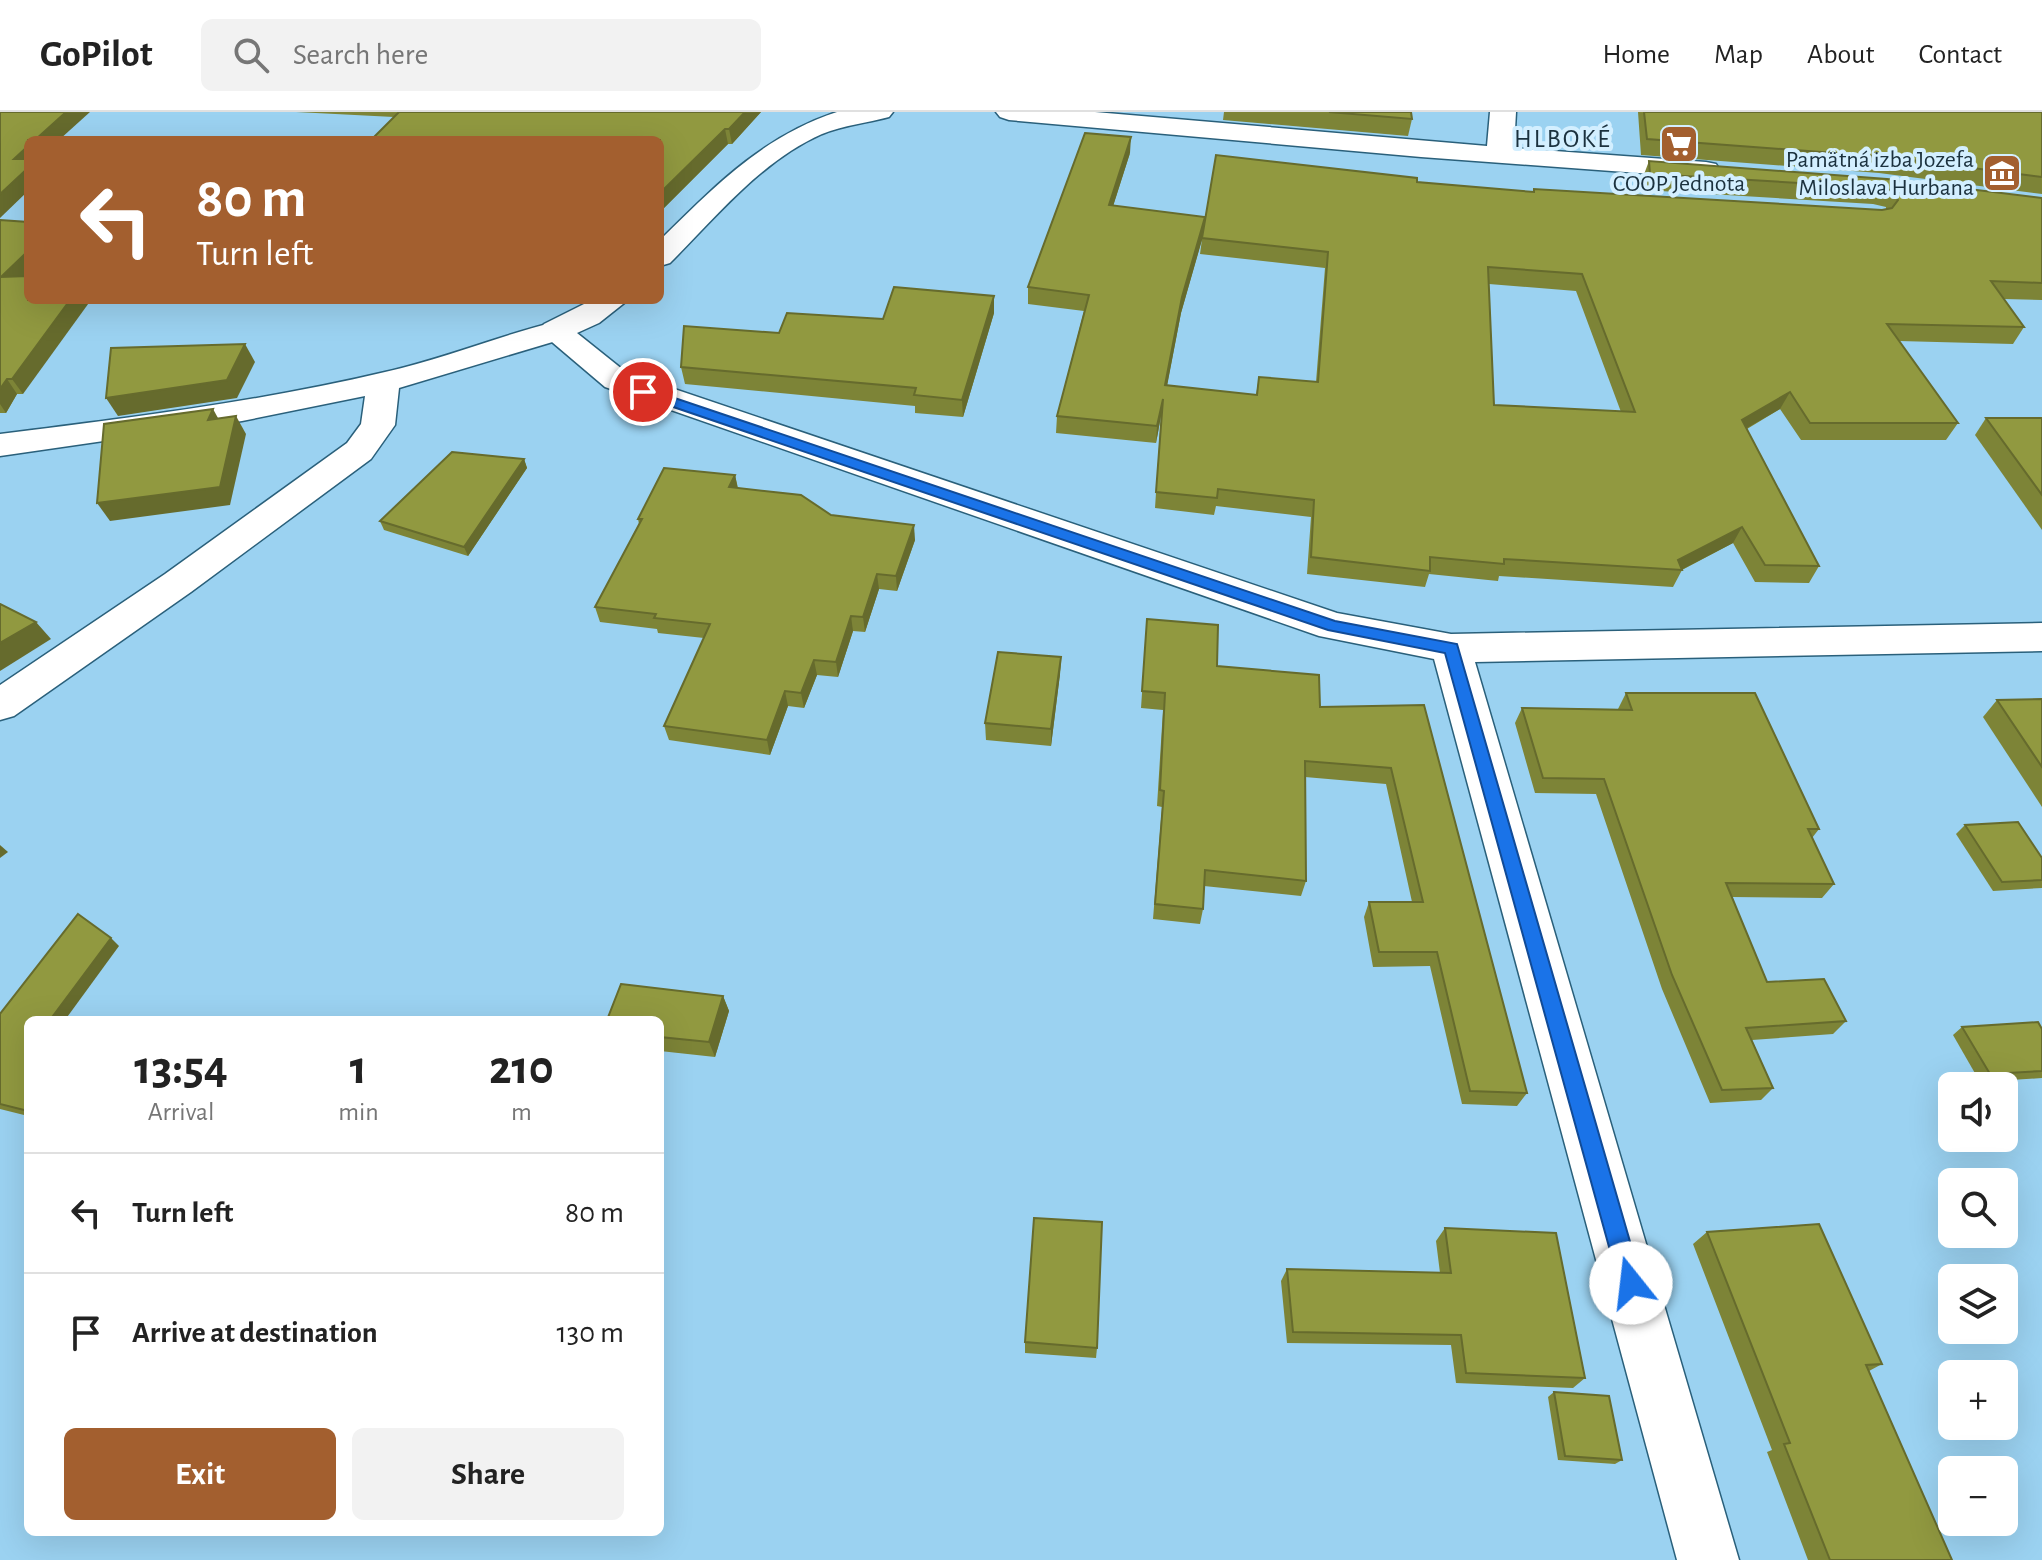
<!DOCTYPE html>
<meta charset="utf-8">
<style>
:root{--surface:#fff;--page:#f2f2f2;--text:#222;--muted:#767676;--line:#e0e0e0;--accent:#a35f2f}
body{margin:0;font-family:"Alegreya Sans",sans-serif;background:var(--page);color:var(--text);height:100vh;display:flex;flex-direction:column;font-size:30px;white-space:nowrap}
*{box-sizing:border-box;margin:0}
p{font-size:26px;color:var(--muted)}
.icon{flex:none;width:44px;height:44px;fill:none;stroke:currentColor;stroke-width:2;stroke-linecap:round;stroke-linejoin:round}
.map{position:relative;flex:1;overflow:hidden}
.details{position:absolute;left:24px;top:904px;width:640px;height:520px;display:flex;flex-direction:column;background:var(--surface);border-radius:12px;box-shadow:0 8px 32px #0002}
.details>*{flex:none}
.hud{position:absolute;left:24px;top:24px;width:640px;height:168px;border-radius:12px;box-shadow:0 8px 32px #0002;background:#a35f2f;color:#fff;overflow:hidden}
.tools{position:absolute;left:1938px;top:960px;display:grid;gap:16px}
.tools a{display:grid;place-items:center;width:80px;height:80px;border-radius:12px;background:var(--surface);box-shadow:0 8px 32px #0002;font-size:40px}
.pin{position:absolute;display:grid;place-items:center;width:68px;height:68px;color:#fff;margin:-34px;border:4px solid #fff;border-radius:50%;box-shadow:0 2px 8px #0007}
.me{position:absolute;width:88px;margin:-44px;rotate:344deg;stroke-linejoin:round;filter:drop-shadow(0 0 6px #0008)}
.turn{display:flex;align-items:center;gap:28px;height:168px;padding:0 40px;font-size:36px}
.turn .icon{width:104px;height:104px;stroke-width:2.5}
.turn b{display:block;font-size:56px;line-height:68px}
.eta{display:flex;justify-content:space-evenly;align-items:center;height:136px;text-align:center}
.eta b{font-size:48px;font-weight:700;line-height:56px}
.primary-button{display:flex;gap:16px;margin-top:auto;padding:16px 40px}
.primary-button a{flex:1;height:92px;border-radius:12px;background:var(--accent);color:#fff;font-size:32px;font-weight:700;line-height:92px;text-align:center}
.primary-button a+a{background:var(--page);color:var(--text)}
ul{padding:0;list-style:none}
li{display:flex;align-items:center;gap:24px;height:120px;padding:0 40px;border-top:2px solid var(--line)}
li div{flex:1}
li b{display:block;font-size:30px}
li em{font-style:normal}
header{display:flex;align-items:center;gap:48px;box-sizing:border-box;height:112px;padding:0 40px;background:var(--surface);border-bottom:2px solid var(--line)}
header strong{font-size:38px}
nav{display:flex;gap:44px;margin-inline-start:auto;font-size:28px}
.search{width:560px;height:72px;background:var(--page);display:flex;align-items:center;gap:20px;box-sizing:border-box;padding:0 28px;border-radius:12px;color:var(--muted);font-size:30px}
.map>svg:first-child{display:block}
</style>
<header>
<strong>GoPilot</strong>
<div class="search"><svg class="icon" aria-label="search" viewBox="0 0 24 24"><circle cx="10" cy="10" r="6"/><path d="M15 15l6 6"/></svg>Search here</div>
<nav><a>Home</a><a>Map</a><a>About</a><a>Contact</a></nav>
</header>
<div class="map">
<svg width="2042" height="1448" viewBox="0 0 2042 1448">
<rect width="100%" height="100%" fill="#9bd2f1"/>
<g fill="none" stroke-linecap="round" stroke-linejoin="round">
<g stroke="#2a607b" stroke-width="3">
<g id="minor">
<path d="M837,0H893L889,5C867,11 844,13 822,22C761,49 716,105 670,151L660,154V128C714,75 763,24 837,0Z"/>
<path d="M996,0H1095L1487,34L1490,0H1516L1514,36L1706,50L1716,52L1720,58L1716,64L1706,66L1421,45L1009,8L1000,5Z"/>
<path d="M592,188H628L599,211L577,221L627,261L1337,501L1451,522L2042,511V539L1475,550L1739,1448H1677L1434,547L1319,524L605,275L539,219L544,212Z"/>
</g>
</g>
<g stroke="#2a607b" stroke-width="3">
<path id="tertiary" d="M555,210L566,212L571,219L566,226L399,276L395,313L371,347L191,480L14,604L0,608V573L165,462L347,331L361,312L365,284L242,309L0,344V322C129,306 258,290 385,260C443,247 498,224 555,210Z"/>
</g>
<use href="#minor" fill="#fff" fill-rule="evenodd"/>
<use href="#tertiary" fill="#fff" fill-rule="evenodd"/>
</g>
<g fill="#7d8437" fill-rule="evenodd">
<path d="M296,0H761L732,32H728L660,100V28L394,5Z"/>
<path d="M1224,0H1411L1412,7L1408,24L1223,8Z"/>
<path d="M1638,0H2042V82L1879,61L1641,43Z"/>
<path d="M1130,41L1113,94L1205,105L1417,70L1533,80L1534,77L1882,98L1886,97V95L1873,92L1644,78L1643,65L1649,49L2042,86V188L2004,187L2024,215L2013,232L1899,229L1958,311L1946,328H1801L1780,297L1747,317L1819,454L1809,471L1755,470L1733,431L1682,458L1673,475L1499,464L1498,469L1429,462L1425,475L1307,462L1311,405L1216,394L1214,403L1155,396L1161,304L1156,331L1056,321L1057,304L1084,199L1028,192V175ZM1202,127L1200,142L1325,156L1316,270L1259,265L1256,283L1167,273L1181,201ZM1489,172L1576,179L1621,300L1494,293Z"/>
<path d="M0,108L23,282H17L6,301H0Z"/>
<path d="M994,201L963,305L915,301V294L685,272L681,255L779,221L883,207Z"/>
<path d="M1986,306H2042V418L1975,323Z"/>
<path d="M524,347L527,356L468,444L384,418L380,409Z"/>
<path d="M735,363L738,376L915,428L897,479L879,477L865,520L853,519L838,565L817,563L804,596L788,594L770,643L669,628L664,614L704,526L658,521L657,517L600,510L595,495L639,412L638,407Z"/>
<path d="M1147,507L1217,554L1320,595L1424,593L1527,981L1517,994L1462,992L1430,854L1373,855L1364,805L1369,790H1412L1386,672L1305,665L1306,769L1301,784L1204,774L1203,797L1200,812L1153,807L1162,695L1157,694L1163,598L1141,596Z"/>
<path d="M1061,545L1060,562L1051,634L986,628L985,611Z"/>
<path d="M1626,581L1819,717L1812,726L1834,772L1822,786L1732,785L1767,870L1846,909L1833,922L1752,928L1773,976L1761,988L1710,991L1662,877L1596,682L1535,681L1515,611L1522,596L1618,597Z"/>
<path d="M2042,587V695L1983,605L1997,588Z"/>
<path d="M1965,713L2042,746V776L1993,779L1956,722Z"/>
<path d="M119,834L28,908V1004L0,997V902Z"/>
<path d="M723,884L729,899L715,945L660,939V908Z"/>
<path d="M1962,915L2042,917V966L1980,970L1953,923Z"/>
<path d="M1445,1116L1585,1266L1573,1276L1456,1271L1451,1233L1287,1231L1281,1169L1287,1157L1440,1161L1436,1129Z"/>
<path d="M1707,1120L1882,1252L1869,1259L1952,1448H1808L1767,1340L1772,1338L1693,1132Z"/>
<path d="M1025,1230L1097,1236L1096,1246L1025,1241Z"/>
<path d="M1554,1280L1622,1348L1615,1352L1558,1348L1548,1285Z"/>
</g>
<g fill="#666b2d">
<path d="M66,0H90L59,28H35Z"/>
<path d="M745,0H761L732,32L729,17Z"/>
<path d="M725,17L728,32L660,100V81Z"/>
<path d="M1131,25L1130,41L1108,110L1109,93Z"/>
<path d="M28,34V79L0,106V82L14,47Z"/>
<path d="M1205,105L1204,121L1181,201L1164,290L1165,273L1182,185Z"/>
<path d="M28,139V164L1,165Z"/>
<path d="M994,184V201L963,305L962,288Z"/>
<path d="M70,188H91L23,282L12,267Z"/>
<path d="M245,232L255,250L237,286L118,304L106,286Z"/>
<path d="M7,267L17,282L6,301L0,292V277Z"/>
<path d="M1790,280L1780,297L1733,324L1742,308Z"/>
<path d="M1163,287L1161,304L1156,331L1157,314Z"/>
<path d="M213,297L223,315L208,308Z"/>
<path d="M236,304L246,322L230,393L110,409L97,391Z"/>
<path d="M524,347L527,356L468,444L464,435Z"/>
<path d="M735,363L738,378L729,375Z"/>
<path d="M914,413L915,428L897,479L896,464Z"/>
<path d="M1742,415L1733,431L1681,458L1678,448Z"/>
<path d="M877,462L879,477L865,520L863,505Z"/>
<path d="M851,504L853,519L838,565L836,550Z"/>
<path d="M36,510L51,527L0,559V531Z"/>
<path d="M1061,545L1060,562L1051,634V617Z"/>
<path d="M814,548L817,563L804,596L801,581Z"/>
<path d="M785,579L788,594L770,643L767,628Z"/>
<path d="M0,733L8,740L0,746Z"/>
<path d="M111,826L119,834L65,908H50Z"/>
<path d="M723,884L729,899L715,945L709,930Z"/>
</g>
<g fill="#919940" stroke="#666b2d" stroke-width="2" fill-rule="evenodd">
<path d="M0,0H66L35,28H28V34L14,47H28V56L0,82Z"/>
<path d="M399,0H745L729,17H725L660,81V28H371Z"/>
<path d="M1329,0H1411L1412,7Z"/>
<path d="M1644,0H2042V65L1888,45L1647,27Z"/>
<path d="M1085,21L1131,25L1109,93L1205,105L1182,185L1165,273L1257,283L1259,265L1318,270L1328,140L1202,126L1216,43L1417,66V70L1534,80V77L1882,98L1892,96L1898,88L1894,79L1882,76L1650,62L1649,49L1887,67L2042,86V171L1991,169L2024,215L1887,212L1958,311H1810L1790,280L1742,308L1819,454L1765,453L1742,415L1678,448L1682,458L1504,447V452L1430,445V459L1311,445L1314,388L1218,377L1217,386L1156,380L1163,287L1157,314L1057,304L1089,183L1028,175ZM1488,155L1582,162L1635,300L1494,293Z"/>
<path d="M0,108L28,110V139L1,165L28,164V188H70L12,267H7L0,277Z"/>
<path d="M894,175L994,184L962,288L914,283L916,276L681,255L684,214L779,221L787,201L883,207Z"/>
<path d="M245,232L227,268L106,286L111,236Z"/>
<path d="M213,297L208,308L236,304L220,375L97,391L104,312Z"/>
<path d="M1986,306H2042V383Z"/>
<path d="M452,340L524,347L464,435L380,409Z"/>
<path d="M664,356L735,363L729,375L801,383L831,403L914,413L896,464L877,462L863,505L851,504L836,550L814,548L801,581L785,579L767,628L664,614L710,512L654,506L656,502L595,495L642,407H638Z"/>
<path d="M0,492L36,510L0,531Z"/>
<path d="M1147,507L1218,513L1217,554L1319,563L1320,595L1424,593L1527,981L1470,979L1437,840H1379L1369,790H1423L1391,656L1305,649L1306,769L1205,758L1203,797L1155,792L1164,679L1160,678L1165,581L1142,579Z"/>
<path d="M998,540L1061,545L1051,617L985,611Z"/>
<path d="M1626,581H1755L1819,717H1808L1834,772L1726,771L1767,870L1824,867L1846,909L1746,916L1773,976L1722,978L1672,863L1604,667L1543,666L1522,596L1632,598Z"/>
<path d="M2042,587V655L1997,588Z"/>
<path d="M2018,710L2042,746V768L2002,770L1965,713Z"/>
<path d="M78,802L111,826L50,908H28V999L0,992V902Z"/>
<path d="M621,872L723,884L709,930L660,925V908H607Z"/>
<path d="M2038,910L2042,917V959L1990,962L1962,915Z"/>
<path d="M1034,1106L1102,1110L1097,1236L1025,1230Z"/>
<path d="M1819,1112L1882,1252L1866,1253L1952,1448H1830L1784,1332L1790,1331L1707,1120Z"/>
<path d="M1445,1116L1556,1121L1585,1266L1466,1261L1461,1223L1293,1220L1287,1157L1451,1161Z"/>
<path d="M1554,1280L1609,1284L1622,1348L1565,1344Z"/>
</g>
<path fill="#1a73e8" stroke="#114b97" stroke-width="2" d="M638,277H648L1335,509L1457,532L1642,1171L1639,1179L1631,1182L1623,1179L1619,1171L1445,541L1328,518L638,283Z"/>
<defs>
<g id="supermarket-square" transform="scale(2)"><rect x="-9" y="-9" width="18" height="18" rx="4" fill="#a35f2f" stroke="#d3efff"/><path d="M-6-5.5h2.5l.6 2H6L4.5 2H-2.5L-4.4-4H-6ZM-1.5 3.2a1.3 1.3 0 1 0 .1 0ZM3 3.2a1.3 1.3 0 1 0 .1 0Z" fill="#fff"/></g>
<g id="museum-square" transform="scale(2)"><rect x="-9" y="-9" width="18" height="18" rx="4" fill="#a35f2f" stroke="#d3efff"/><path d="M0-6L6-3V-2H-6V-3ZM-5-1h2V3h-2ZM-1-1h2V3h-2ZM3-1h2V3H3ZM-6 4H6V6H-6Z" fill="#fff"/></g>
</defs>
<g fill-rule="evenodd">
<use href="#supermarket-square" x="1679" y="32"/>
<use href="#museum-square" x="2002" y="61"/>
</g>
<g text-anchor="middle" stroke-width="8" stroke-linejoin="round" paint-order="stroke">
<g font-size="24" fill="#1b313e" stroke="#d3efff" text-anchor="end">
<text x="1974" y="55">Pamätná izba Jozefa<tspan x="1974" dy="28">Miloslava Hurbana</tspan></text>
<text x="1679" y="79" text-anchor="middle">COOP Jednota</text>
</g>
<g font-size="26" letter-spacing="2" fill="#1b313e" stroke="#d3efff">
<text x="1563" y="35">HLBOKÉ</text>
</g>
</g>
</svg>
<div class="tools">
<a><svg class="icon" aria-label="sound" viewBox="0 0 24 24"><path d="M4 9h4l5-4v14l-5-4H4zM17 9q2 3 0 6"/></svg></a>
<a><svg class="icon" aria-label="search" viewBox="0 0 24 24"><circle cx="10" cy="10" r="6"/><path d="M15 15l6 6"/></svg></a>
<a><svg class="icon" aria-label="layers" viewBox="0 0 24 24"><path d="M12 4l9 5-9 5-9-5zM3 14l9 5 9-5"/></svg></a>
<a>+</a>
<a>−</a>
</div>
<div class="pin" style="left:643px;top:280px;background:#d93025"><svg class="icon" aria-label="arrive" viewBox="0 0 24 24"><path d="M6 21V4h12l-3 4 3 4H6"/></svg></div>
<svg class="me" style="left:1631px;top:1171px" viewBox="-20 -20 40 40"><circle r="19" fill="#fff"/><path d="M0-13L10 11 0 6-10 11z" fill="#1a73e8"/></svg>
<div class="hud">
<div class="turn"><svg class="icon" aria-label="left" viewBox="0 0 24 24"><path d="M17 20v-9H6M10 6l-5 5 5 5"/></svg><div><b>80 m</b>Turn left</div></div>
</div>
<section class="details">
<div class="eta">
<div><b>13:54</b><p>Arrival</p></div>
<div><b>1</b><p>min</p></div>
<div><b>210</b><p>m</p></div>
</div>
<ul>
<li><svg class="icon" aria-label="left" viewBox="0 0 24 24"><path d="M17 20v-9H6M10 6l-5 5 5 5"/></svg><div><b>Turn left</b></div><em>80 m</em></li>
<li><svg class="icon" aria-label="arrive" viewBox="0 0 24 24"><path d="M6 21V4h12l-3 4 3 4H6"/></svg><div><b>Arrive at destination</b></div><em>130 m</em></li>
</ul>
<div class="primary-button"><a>Exit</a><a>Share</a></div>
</section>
</div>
